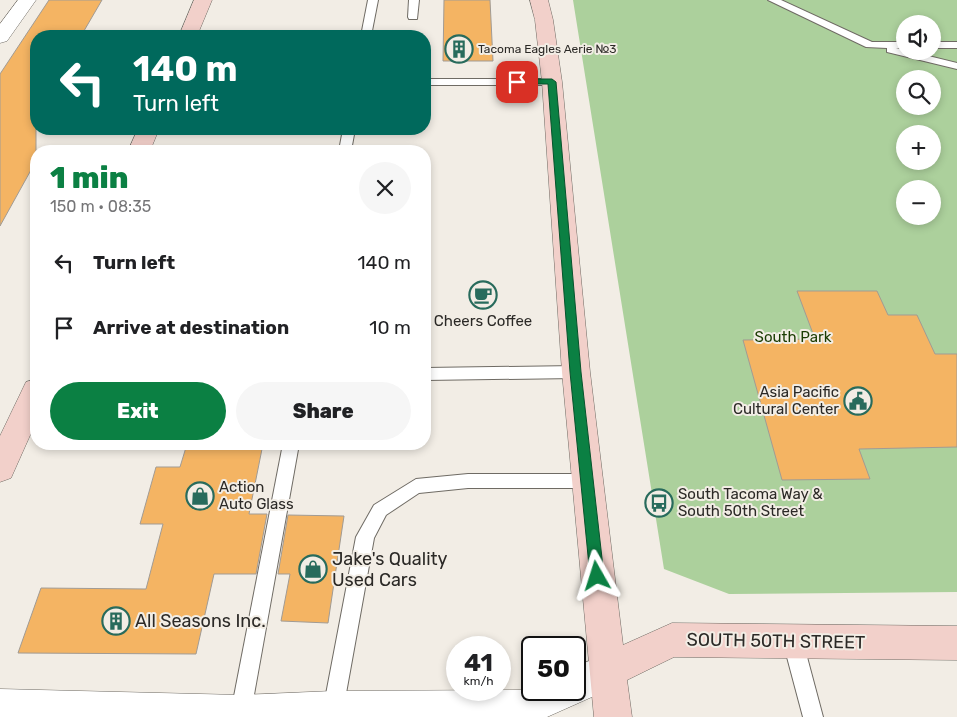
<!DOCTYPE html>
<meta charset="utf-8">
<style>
:root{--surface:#fff;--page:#f6f6f6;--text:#202124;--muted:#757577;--accent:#0b8043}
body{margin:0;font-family:Rubik,sans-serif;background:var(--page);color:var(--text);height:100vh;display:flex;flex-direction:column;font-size:19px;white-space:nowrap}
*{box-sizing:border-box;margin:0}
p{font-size:16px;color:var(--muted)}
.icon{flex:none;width:28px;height:28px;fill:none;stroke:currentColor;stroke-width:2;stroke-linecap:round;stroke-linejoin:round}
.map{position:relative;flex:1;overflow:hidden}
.drawer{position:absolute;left:30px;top:145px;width:401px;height:305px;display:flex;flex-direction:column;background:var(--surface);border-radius:20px;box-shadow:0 2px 8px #0003}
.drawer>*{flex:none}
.guide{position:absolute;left:30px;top:30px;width:401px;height:105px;border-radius:20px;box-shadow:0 2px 8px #0003;background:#00695c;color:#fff;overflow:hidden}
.controls{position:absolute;left:896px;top:15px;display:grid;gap:10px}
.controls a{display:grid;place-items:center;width:45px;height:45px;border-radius:50%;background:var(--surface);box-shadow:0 2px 8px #0003;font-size:25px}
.speed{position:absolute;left:446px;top:636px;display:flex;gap:10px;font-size:25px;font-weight:700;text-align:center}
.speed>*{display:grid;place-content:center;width:65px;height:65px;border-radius:50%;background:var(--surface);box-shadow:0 2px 8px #0003;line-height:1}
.speed small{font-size:12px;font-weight:400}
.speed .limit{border:2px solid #111;border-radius:8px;background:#fff;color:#111}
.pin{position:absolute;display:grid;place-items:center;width:42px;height:42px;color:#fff;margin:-21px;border-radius:10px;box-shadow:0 2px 8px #0006}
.me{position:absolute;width:55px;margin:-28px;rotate:354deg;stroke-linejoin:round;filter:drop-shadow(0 0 4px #0008)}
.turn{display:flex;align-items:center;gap:18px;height:105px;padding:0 20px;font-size:22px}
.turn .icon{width:65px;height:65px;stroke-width:2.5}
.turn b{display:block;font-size:35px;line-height:42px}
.round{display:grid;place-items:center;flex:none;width:52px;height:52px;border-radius:26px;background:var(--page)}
.summary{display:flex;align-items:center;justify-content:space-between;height:85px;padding:0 20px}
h1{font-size:30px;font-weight:800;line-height:38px;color:var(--accent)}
.cta{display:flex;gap:10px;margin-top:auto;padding:10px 20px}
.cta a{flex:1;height:58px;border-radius:30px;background:var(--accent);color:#fff;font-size:20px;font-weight:800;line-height:58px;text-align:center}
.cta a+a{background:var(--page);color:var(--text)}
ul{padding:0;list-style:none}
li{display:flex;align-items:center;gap:15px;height:65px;padding:0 20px}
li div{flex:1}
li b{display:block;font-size:19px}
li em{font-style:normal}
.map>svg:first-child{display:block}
</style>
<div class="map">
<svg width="957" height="717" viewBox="0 0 957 717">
<rect width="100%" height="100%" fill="#f2ede5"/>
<path fill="#acd09c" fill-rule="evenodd" d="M573,0H957V592L729,594L664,569ZM905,24H932V51H905ZM905,79H932V106H905ZM905,134H932V161H905ZM905,189H932V216H905Z"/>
<g fill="#f4b463" stroke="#a19b94">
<path d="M49,0H102L81,36H36V161L0,226V74Z"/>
<path d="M444,0H490L493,61H443Z"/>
<path d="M797,291H877L888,315H917L935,354H957V447L859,449L870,479L782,480L743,340L815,339Z"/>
<path d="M187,444H263L249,514H267L256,574H214L196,654L18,653L41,588L146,589L163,524H140L156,467H180Z"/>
<path d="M288,515L344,516L328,623L281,621L290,574H278Z"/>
</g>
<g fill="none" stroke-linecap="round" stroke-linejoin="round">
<g stroke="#6f6b64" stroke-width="2">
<g id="lane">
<path d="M368,0H378L371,36H361Z"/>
<path d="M409,0H419L417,19H409L408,17Z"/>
<path d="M768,0H781L872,42H905V48H896L957,63V69L887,52V48L866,47Z"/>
<rect x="932" y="42" width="25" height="6"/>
<path d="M425,79H552L557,82L552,85H425Z"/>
<path d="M343,129H355L351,151H339Z"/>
<path d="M576,366L581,368L584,372L581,376L576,378L425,380V368Z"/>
<path d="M283,444H299L250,717H230Z"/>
<path d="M468,474H587L593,476L595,481L593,486L587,488H468L419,493L386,515L374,538L343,710L340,717H326L323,710L356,537L374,505L416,479Z"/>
<path d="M793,633L800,635L803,642L823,717H803L783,642L786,635Z"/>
</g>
</g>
<g stroke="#6f6b64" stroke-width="1">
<g id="street">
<path d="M18,0H36L7,41L0,43V24Z"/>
<path d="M608,653L621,658L626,671L621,684L547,717H0V689L240,695L333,691L522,690L532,686V690H575V667Z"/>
</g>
</g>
<g stroke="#6f6b64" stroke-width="1">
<g id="secondary">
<path d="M194,0H212L197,36H179Z"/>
<path d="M530,0H548L553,20L562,82L590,372L623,645L672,623L957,626V660L674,657L627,680L632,717H594L562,372L542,82L535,20Z"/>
<path d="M138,129H159L150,151H128Z"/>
<path d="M36,379V422L11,478L0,482V436L26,382Z"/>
</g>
</g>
<use href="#lane" fill="#fff" fill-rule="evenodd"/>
<use href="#street" fill="#fff" fill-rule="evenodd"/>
<use href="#secondary" fill="#f2d0ca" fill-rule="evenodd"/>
</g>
<path fill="#0b8043" stroke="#07532c" d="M517,79H552L556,82L581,372L604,576L602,581L597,582L592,581L590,576L570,372L548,84H514L512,82Z"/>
<defs>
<g id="building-ring" transform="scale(1.4375)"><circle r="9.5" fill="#f2ede5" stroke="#286b5c" stroke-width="1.5"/><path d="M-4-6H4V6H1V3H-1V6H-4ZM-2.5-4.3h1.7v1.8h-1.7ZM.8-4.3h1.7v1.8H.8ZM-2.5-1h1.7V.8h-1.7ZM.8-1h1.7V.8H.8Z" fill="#286b5c"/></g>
<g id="cafe-ring" transform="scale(1.4375)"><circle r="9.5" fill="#f2ede5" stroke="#286b5c" stroke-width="1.5"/><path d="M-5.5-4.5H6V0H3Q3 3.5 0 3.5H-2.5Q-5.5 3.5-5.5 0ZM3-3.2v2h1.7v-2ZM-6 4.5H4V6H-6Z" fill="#286b5c"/></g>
<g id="civic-ring" transform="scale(1.4375)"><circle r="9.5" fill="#f2ede5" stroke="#286b5c" stroke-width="1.5"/><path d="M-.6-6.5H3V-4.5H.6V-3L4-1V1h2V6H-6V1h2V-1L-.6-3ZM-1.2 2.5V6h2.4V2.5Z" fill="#286b5c"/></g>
<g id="shop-ring" transform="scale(1.4375)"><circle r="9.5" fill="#f2ede5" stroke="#286b5c" stroke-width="1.5"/><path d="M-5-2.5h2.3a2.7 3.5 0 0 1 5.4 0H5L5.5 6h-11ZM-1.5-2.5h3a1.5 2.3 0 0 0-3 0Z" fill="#286b5c"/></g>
<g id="bus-ring" transform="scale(1.4375)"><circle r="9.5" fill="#f2ede5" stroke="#286b5c" stroke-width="1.5"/><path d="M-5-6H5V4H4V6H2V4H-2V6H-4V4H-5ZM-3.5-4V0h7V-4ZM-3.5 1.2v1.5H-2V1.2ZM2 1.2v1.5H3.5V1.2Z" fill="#286b5c"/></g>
</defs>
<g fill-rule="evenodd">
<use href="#building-ring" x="459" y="49"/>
<use href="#cafe-ring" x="483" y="295"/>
<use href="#civic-ring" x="858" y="401"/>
<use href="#shop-ring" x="200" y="496"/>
<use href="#bus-ring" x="659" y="503"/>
<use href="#shop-ring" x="313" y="569"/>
<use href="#building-ring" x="116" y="621"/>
</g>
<g text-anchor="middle" stroke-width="4" stroke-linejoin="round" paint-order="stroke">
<g font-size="12" fill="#2b2926" stroke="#f2ede5" text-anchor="start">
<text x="478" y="53">Tacoma Eagles Aerie №3</text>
</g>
<g font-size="15" fill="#2b2926" stroke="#f2ede5" text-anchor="start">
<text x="483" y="326" text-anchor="middle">Cheers Coffee</text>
<text x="839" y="397" text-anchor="end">Asia Pacific<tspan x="839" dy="17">Cultural Center</tspan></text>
<text x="219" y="492">Action<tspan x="219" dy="17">Auto Glass</tspan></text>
<text x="678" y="499">South Tacoma Way &amp;<tspan x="678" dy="17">South 50th Street</tspan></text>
</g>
<g font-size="15" fill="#1a3c02" stroke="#f2ede5">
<text x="793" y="342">South Park</text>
</g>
<g font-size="18" fill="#2b2926" stroke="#f2ede5" text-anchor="start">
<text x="332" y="565">Jake's Quality<tspan x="332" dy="21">Used Cars</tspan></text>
<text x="135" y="627">All Seasons Inc.</text>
</g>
<g font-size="18" fill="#2b2926" stroke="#f2ede5">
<text transform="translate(776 641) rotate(1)" y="6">SOUTH 50TH STREET</text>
</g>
</g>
</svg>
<div class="controls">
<a><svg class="icon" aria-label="sound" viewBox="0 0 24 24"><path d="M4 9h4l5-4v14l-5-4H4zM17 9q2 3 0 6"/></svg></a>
<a><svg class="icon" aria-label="search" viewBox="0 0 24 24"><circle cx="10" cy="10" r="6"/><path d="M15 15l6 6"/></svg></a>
<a>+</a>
<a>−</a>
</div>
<div class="speed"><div>41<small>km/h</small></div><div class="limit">50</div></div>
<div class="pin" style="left:517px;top:82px;background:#d93025"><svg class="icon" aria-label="arrive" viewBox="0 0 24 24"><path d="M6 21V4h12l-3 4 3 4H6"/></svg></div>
<svg class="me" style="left:597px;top:576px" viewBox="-20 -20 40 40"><path d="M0-17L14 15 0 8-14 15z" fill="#0b8043" stroke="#fff" stroke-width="4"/></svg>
<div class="guide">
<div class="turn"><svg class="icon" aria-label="left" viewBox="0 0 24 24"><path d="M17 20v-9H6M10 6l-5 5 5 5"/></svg><div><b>140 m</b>Turn left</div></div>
</div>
<section class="drawer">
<div class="summary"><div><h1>1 min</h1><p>150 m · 08:35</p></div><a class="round"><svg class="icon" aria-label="close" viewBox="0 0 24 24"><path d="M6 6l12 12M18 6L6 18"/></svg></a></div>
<ul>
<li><svg class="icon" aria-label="left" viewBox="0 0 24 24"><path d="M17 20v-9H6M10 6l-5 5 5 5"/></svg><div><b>Turn left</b></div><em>140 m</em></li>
<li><svg class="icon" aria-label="arrive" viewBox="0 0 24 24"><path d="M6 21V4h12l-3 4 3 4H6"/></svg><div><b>Arrive at destination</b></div><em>10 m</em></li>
</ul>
<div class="cta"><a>Exit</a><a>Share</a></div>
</section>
</div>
